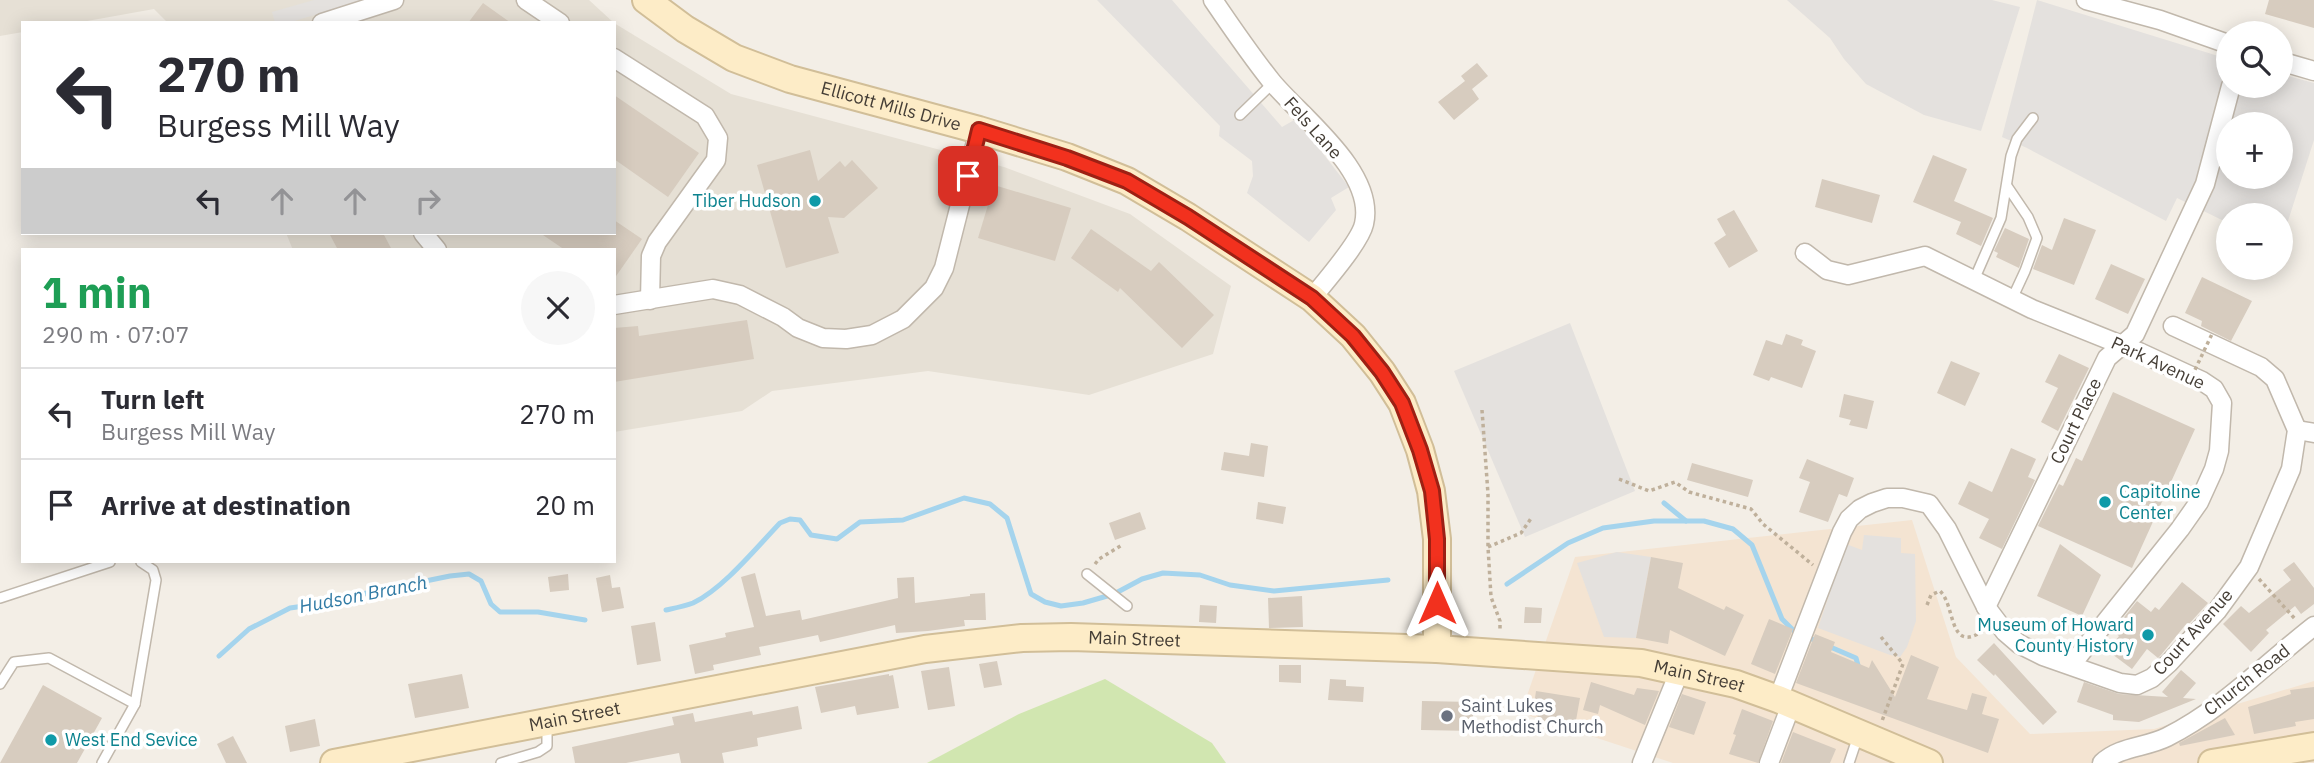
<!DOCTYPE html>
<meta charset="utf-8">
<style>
:root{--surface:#fff;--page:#f7f7f7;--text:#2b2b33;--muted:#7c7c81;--line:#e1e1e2}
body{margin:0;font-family:"IBM Plex Sans",sans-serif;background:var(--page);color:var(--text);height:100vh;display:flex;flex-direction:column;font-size:26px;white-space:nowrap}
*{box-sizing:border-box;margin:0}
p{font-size:23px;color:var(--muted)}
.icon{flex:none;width:38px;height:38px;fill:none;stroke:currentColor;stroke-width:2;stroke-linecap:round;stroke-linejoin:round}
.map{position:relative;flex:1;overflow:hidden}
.drawer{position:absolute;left:21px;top:248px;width:595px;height:315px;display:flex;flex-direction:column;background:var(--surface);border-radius:0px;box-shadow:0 4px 18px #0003}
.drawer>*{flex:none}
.hud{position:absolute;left:21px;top:21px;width:595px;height:214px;border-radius:0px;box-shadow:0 4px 18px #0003;background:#fff;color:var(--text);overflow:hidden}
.fabs{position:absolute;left:2216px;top:21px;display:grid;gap:14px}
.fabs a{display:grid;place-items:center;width:77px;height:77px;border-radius:50%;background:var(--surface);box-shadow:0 4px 18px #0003;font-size:35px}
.pin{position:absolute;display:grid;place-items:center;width:60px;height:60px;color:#fff;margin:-30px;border-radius:14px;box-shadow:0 4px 10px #0006}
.me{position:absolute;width:77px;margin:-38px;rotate:0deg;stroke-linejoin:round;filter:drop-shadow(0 0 5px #0008)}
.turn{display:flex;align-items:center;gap:24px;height:147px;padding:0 21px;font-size:32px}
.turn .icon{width:91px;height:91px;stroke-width:2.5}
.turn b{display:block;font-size:49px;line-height:60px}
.lanes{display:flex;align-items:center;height:66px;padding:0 21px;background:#0003;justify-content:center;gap:35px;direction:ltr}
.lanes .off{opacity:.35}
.round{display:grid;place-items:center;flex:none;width:74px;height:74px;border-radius:37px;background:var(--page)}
.overview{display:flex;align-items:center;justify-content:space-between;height:119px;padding:0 21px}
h1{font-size:42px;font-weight:700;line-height:52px;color:#1e9e55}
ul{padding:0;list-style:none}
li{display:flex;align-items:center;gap:21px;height:91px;padding:0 21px;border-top:2px solid var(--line)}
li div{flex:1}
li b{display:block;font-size:26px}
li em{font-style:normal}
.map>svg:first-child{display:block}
</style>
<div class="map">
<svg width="2314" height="763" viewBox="0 0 2314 763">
<rect width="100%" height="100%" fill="#f3eee6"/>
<g fill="#e6e0d5">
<path d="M0,0H589L614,23H168L154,9L76,23H23V32L0,36Z"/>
<path d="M614,23L731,94L1004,167L1130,214L1231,286L1213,354L1089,395L928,371L772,391L742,411L614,432V250H293L286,233H614Z"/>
</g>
<path fill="#f4e4d2" d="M1912,520L1956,657L2030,734L2154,729L2314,681V763H1673L1521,713L1575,557Z"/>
<path fill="#d1e6b0" d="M1105,679L1212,743L1226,763H927L1019,714Z"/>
<g fill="#e4e1de" fill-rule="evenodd">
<path d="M314,0H364L288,23H275L272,12Z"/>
<path d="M1097,0H1172L1282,127L1296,119L1349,187L1331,198L1336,210L1309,242L1247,193L1253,176L1252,161L1219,136L1220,126Z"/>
<path d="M1787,0H1992L2020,7L1981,131L1924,115L1866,84L1844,59L1830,38Z"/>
<path d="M2037,0L2228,59V86H2280V74L2314,83V140L2280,246V215H2228V223L2177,198L2166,221L2027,148L2002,137ZM2228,124H2280V177H2228Z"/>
<path d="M1570,323L1635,491L1525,537L1454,371Z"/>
<path d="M1864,535L1901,538V553L1915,554L1916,621L1907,647L1900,657L1890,655L1818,628L1846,544L1862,550Z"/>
<path d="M1617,552L1651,557L1636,638L1604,637L1577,563Z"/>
</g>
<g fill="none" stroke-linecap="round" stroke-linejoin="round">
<g stroke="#a5d4ed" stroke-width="5">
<path d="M1664,503L1686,521"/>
<path d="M1507,584L1568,543L1603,528L1654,521H1704L1733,529L1752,545L1782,619L1795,632L1819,642"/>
<path d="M666,610C675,608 685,606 693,603C723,589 757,547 780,523L790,519L800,520L811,535L837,539L860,522L903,520L964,498L990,504L1007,518L1031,594L1045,602L1061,606L1083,603L1114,594L1142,579L1163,573L1200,575L1230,585L1274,591L1388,580"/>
<path d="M1828,646L1856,658L1859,669"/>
<path d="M219,656L249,629L290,608L311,605L329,597L352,596L450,576L469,574L481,581L491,604L500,612H538L585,620"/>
</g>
</g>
<g fill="#d7ccbf">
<path d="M2269,0H2314V28L2265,14Z"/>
<path d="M483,3L511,23H468Z"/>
<path d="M1477,63L1488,76L1472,89L1479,99L1454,120L1438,102L1465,81L1461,76Z"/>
<path d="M614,95L699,153L668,197L614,159Z"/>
<path d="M810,150L818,181L840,161L845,167L852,160L878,188L844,218L828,217L839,253L786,268L757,165Z"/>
<path d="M1933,155L1967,169L1954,201L1993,218L1981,246L1956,234L1961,222L1913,202Z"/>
<path d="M1822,179L1880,195L1872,223L1815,207Z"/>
<path d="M994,185L1071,208L1055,261L978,238Z"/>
<path d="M1734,210L1758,251L1729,268L1714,243L1726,235L1717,219Z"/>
<path d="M2064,218L2096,230L2074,285L2033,269L2042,245L2052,250Z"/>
<path d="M614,220L642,239L614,279V250H565L540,233H614Z"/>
<path d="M2005,228L2029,239L2019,268L1996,257L1998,253L1994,251Z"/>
<path d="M1091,229L1151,271L1159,262L1214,315L1182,348L1120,288L1118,292L1071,258Z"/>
<path d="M329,233H383L392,250H338Z"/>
<path d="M2111,264L2145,279L2128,314L2095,299Z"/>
<path d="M2202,277L2252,301L2231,341L2201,326L2202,321L2185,313Z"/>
<path d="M747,320L754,359L614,382V328L638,326L639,336Z"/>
<path d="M1786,334L1803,340L1801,345L1816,351L1802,388L1771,377L1769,381L1753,375L1766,340L1782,345Z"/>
<path d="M2059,354L2089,368L2058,431L2041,422L2058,388L2045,382Z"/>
<path d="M1951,361L1980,373L1965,406L1937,393Z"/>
<path d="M2113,392L2195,429L2132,568L2038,526L2059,484L2063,486L2076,458L2082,461Z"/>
<path d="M1844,394L1874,401L1867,429L1849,425L1851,420L1839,417Z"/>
<path d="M1251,443L1268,446L1264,477L1221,470L1224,452L1249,456Z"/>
<path d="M2011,448L2036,459L2028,477L2035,480L2002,549L1979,538L1989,519L1958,504L1969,481L1992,492Z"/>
<path d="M1807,459L1854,478L1847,497L1839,494L1828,522L1799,512L1810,482L1799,478Z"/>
<path d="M1692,463L1753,480L1748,497L1687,480Z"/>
<path d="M1258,502L1286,507L1283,524L1256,519Z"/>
<path d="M1140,512L1146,529L1115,540L1109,523Z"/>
<path d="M2060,544L2101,575L2082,616L2037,596Z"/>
<path d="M1651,557L1683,563L1678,588L1724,610L1726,606L1744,615L1725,656L1670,630L1668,644L1636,638Z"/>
<path d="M2294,562L2314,588V604L2301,614L2295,606L2266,630L2269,633L2251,652L2223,624L2241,606L2249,613L2291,580L2283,570Z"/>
<path d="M755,573L766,616L800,610L802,620L898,598L897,578L914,577L915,603L970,596V594L985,593L986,620H964L965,626L928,631L896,633L895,625L820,642L818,635L759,647L761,655L713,665L714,670L695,674L689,645L726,637L725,633L754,627L741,577Z"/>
<path d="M568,574L569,590L550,592L548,577Z"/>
<path d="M610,575L612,588L620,587L624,608L602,612L596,578Z"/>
<path d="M2182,582L2208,603L2189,624L2187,623L2161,655L2158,658L2147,649L2132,669L2108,651L2119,636L2113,631L2137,601L2151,612L2155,607L2159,610Z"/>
<path d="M1302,596L1303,627L1269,628L1268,598Z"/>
<path d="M1200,605L1217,606L1216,623L1199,622Z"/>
<path d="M1525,607L1542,608L1541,623H1524Z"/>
<path d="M1769,619L1793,629L1775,674L1751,664Z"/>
<path d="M655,622L661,661L637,665L631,626Z"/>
<path d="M1815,634L1835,642L1831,652L1869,668L1872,660L1895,697L1911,655L1939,667L1927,699L1967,710L1972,693L1987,697L1982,714L1999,719L1988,753L1796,683Z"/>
<path d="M1994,643L2057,712L2043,725L1995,674L1994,676L1977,660Z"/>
<path d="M997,661L1002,685L984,688L979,664Z"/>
<path d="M1279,665H1301V683L1279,682Z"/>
<path d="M949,667L955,706L928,710L921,671Z"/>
<path d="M2181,670L2196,683L2183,698L2196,699L2139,722L2113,720V715L2077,702L2084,682L2119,694L2168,697L2162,692Z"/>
<path d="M462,674L469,708L415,718L408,684Z"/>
<path d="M889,674V676L893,675L899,708L857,715L855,706L821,713L815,687Z"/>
<path d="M1330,679L1346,680V686L1364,687L1363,702L1328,700Z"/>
<path d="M1591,682L1634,695L1637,688L1659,691L1645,725L1600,705L1598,714L1583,710Z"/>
<path d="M43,685L102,718L77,763H0Z"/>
<path d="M2314,687V719L2295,722L2296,726L2254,734L2248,707L2291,694L2290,690Z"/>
<path d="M1536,691L1580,698L1575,726L1537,720L1539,706L1534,705Z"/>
<path d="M1682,694L1706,702L1694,735L1669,727Z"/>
<path d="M1422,701L1473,702V731L1421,730Z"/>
<path d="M798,706L802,729L757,738L758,746L722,753L724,763H681L679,753L626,763H575L572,747L674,725L672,717L693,713L695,722L752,711L753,715Z"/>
<path d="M1742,709L1773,721L1758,763L1729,754L1736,735L1733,734Z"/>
<path d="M2225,718L2235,735L2180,746L2179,743Z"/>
<path d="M315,719L320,746L290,752L285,726Z"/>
<path d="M1793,732L1836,749L1830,763H1781Z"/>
<path d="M233,736L247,763H226L217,744Z"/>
</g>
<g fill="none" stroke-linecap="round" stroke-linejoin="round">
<g stroke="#c1b8ac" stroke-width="12">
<g id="service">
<path d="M1240,115L1273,83"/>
<path d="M2007,186L2028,217L2037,238L2025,271L2012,299"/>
<path d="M1974,280L2001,218L2011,156L2017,139L2033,118"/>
<path d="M1087,574L1127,606"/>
<path d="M0,598L110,562"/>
<path d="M0,684L14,662L49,658L135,704L102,763"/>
<path d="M135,704L156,580L153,570L141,562"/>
<path d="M501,763L538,752L547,746V723"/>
<path d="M1849,763L1858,736"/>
</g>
</g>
<g stroke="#c1b8ac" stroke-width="21">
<g id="minor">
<path d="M526,0L560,23"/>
<path d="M1213,0C1232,28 1251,56 1272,82C1301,117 1376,172 1364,224C1360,242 1325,282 1312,298"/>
<path d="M2086,0L2160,20L2228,44"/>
<path d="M322,23L394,0"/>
<path d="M614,58L705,116L718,138L716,160L657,242L651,256L650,300"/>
<path d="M2280,61L2314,71"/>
<path d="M423,233L437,250"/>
<path d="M1805,253L1827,270L1848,275L1925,256L2032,309L2139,352L2202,381L2214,389L2222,403L2219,451L2214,469L2199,502L2180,529L2072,664"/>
<path d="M614,305L713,289L740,295L783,317L798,328L823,338L846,339L872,335L903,319L934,288L944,268L979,130"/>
<path d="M2297,430L2314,433"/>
<path d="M1986,607L2107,358L2135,334L2205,184L2231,86"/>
<path d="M1778,699L1842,532L1849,519L1860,509L1872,503L1887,498H1903L1929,504L1947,529L1986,607L2005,632L2019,644L2043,656L2120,683L2137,685L2152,678L2169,663L2217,611L2249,567L2291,469L2297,430L2275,379L2261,367L2173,326"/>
<path d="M1642,763L1680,670"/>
<path d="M1769,763L1791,705"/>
<path d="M2102,763C2120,746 2145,748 2167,737C2223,709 2265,664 2314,626"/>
</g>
</g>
<g stroke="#d1be98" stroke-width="30">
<g id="secondary">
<path id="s1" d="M646,0L685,29L734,58L790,79L979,130L1067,157L1127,181L1188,217L1312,298L1353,336L1382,372L1402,403L1420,450L1431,491L1437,539V649"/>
<path id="s2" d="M334,763L925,649L1022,638L1071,637L1437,649L1641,663L1736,684L1778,699L1929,763"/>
<path d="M2212,763L2314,746"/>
</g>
</g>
<g stroke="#bfb09b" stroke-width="3.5" stroke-dasharray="3.5 3.5" stroke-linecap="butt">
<path d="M1482,410L1488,494V547L1491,597L1500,621V632"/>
<path d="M1619,479L1649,491L1675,482L1689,492L1751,509L1763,524L1813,565"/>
<path d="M1488,547L1521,533L1532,517"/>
<path d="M1095,564L1099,559L1122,545"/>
<path d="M2259,579L2296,620"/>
<path d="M1927,605L1931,595L1940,591C1956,606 1948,654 1983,631"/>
<path d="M1881,637L1903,664L1882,721"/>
</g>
<use href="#service" stroke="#fff" stroke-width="9"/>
<use href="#minor" stroke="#fff" stroke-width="18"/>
<use href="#secondary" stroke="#fdecc7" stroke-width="26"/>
<path stroke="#bfb09b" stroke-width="3.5" stroke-dasharray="3.5 3.5" stroke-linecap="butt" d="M2192,376L2212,334"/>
</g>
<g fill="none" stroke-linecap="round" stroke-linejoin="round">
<g stroke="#9d2014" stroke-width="18">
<path id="route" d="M968,176L979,130L1067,158L1127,181L1188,217L1312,298L1353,336L1382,372L1402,403L1420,450L1432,491L1437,539V603"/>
</g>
<use href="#route" stroke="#f2311e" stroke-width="12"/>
</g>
<g fill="#0f9aa8" stroke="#fff" stroke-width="2.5">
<circle cx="815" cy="201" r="7"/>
<circle cx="2105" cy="502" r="7"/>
<circle cx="2148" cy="635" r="7"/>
<circle cx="51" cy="740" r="7"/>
</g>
<circle fill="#6b7280" stroke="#fff" stroke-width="2.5" cx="1447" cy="716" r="7"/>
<g text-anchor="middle" stroke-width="7" stroke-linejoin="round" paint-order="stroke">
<g font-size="18" fill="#453e36" stroke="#fff">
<text dy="6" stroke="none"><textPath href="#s1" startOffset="270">Ellicott Mills Drive</textPath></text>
<text transform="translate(1313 128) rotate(48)" y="6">Fels Lane</text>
<text transform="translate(2158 363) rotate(25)" y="6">Park Avenue</text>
<text transform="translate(2076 421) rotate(-64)" y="6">Court Place</text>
<text transform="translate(2193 632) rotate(-48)" y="6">Court Avenue</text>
<text dy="6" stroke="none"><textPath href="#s2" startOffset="812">Main Street</textPath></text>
<text dy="6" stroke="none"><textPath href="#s2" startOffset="1379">Main Street</textPath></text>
<text transform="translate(2247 680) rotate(-38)" y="6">Church Road</text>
<text dy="6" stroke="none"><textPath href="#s2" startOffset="245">Main Street</textPath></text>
</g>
<g font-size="18" fill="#0d838f" stroke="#fff" text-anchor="end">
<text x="801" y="207">Tiber Hudson</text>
<text x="2119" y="498" text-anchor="start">Capitoline<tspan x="2119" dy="21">Center</tspan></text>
<text x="2134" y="631">Museum of Howard<tspan x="2134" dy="21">County History</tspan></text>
<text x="65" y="746" text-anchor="start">West End Sevice</text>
</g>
<g font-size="18" fill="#5b616d" stroke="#fff" text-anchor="start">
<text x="1461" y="712">Saint Lukes<tspan x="1461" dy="21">Methodist Church</tspan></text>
</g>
<g font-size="19" font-style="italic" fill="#317ba5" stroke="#fff">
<text transform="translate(363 594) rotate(-11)" y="7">Hudson Branch</text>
</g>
</g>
</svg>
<div class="fabs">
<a><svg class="icon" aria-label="search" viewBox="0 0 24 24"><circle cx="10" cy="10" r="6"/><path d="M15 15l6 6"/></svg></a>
<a>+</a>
<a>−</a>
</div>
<div class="pin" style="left:968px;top:176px;background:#d93025"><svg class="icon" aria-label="arrive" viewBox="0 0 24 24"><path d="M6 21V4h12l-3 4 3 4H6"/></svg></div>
<svg class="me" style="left:1437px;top:603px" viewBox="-20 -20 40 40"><path d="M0-17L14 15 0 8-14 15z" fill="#f2311e" stroke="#fff" stroke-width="4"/></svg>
<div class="hud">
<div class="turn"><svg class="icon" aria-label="left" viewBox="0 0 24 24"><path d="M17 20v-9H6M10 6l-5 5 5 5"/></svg><div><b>270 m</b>Burgess Mill Way</div></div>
<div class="lanes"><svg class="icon" aria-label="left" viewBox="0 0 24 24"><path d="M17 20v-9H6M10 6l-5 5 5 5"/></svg><svg class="icon off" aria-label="ahead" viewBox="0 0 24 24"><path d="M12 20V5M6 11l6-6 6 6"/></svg><svg class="icon off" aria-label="ahead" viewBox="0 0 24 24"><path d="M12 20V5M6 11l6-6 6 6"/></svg><svg class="icon off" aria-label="right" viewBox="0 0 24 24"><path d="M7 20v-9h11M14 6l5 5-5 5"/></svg></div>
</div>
<section class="drawer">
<div class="overview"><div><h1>1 min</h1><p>290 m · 07:07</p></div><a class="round"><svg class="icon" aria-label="close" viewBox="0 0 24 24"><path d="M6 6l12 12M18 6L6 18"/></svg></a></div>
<ul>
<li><svg class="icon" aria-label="left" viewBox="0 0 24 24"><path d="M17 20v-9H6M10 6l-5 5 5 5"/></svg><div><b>Turn left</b><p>Burgess Mill Way</p></div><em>270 m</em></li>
<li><svg class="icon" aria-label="arrive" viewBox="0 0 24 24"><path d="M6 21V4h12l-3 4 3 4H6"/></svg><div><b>Arrive at destination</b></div><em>20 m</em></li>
</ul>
</section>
</div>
